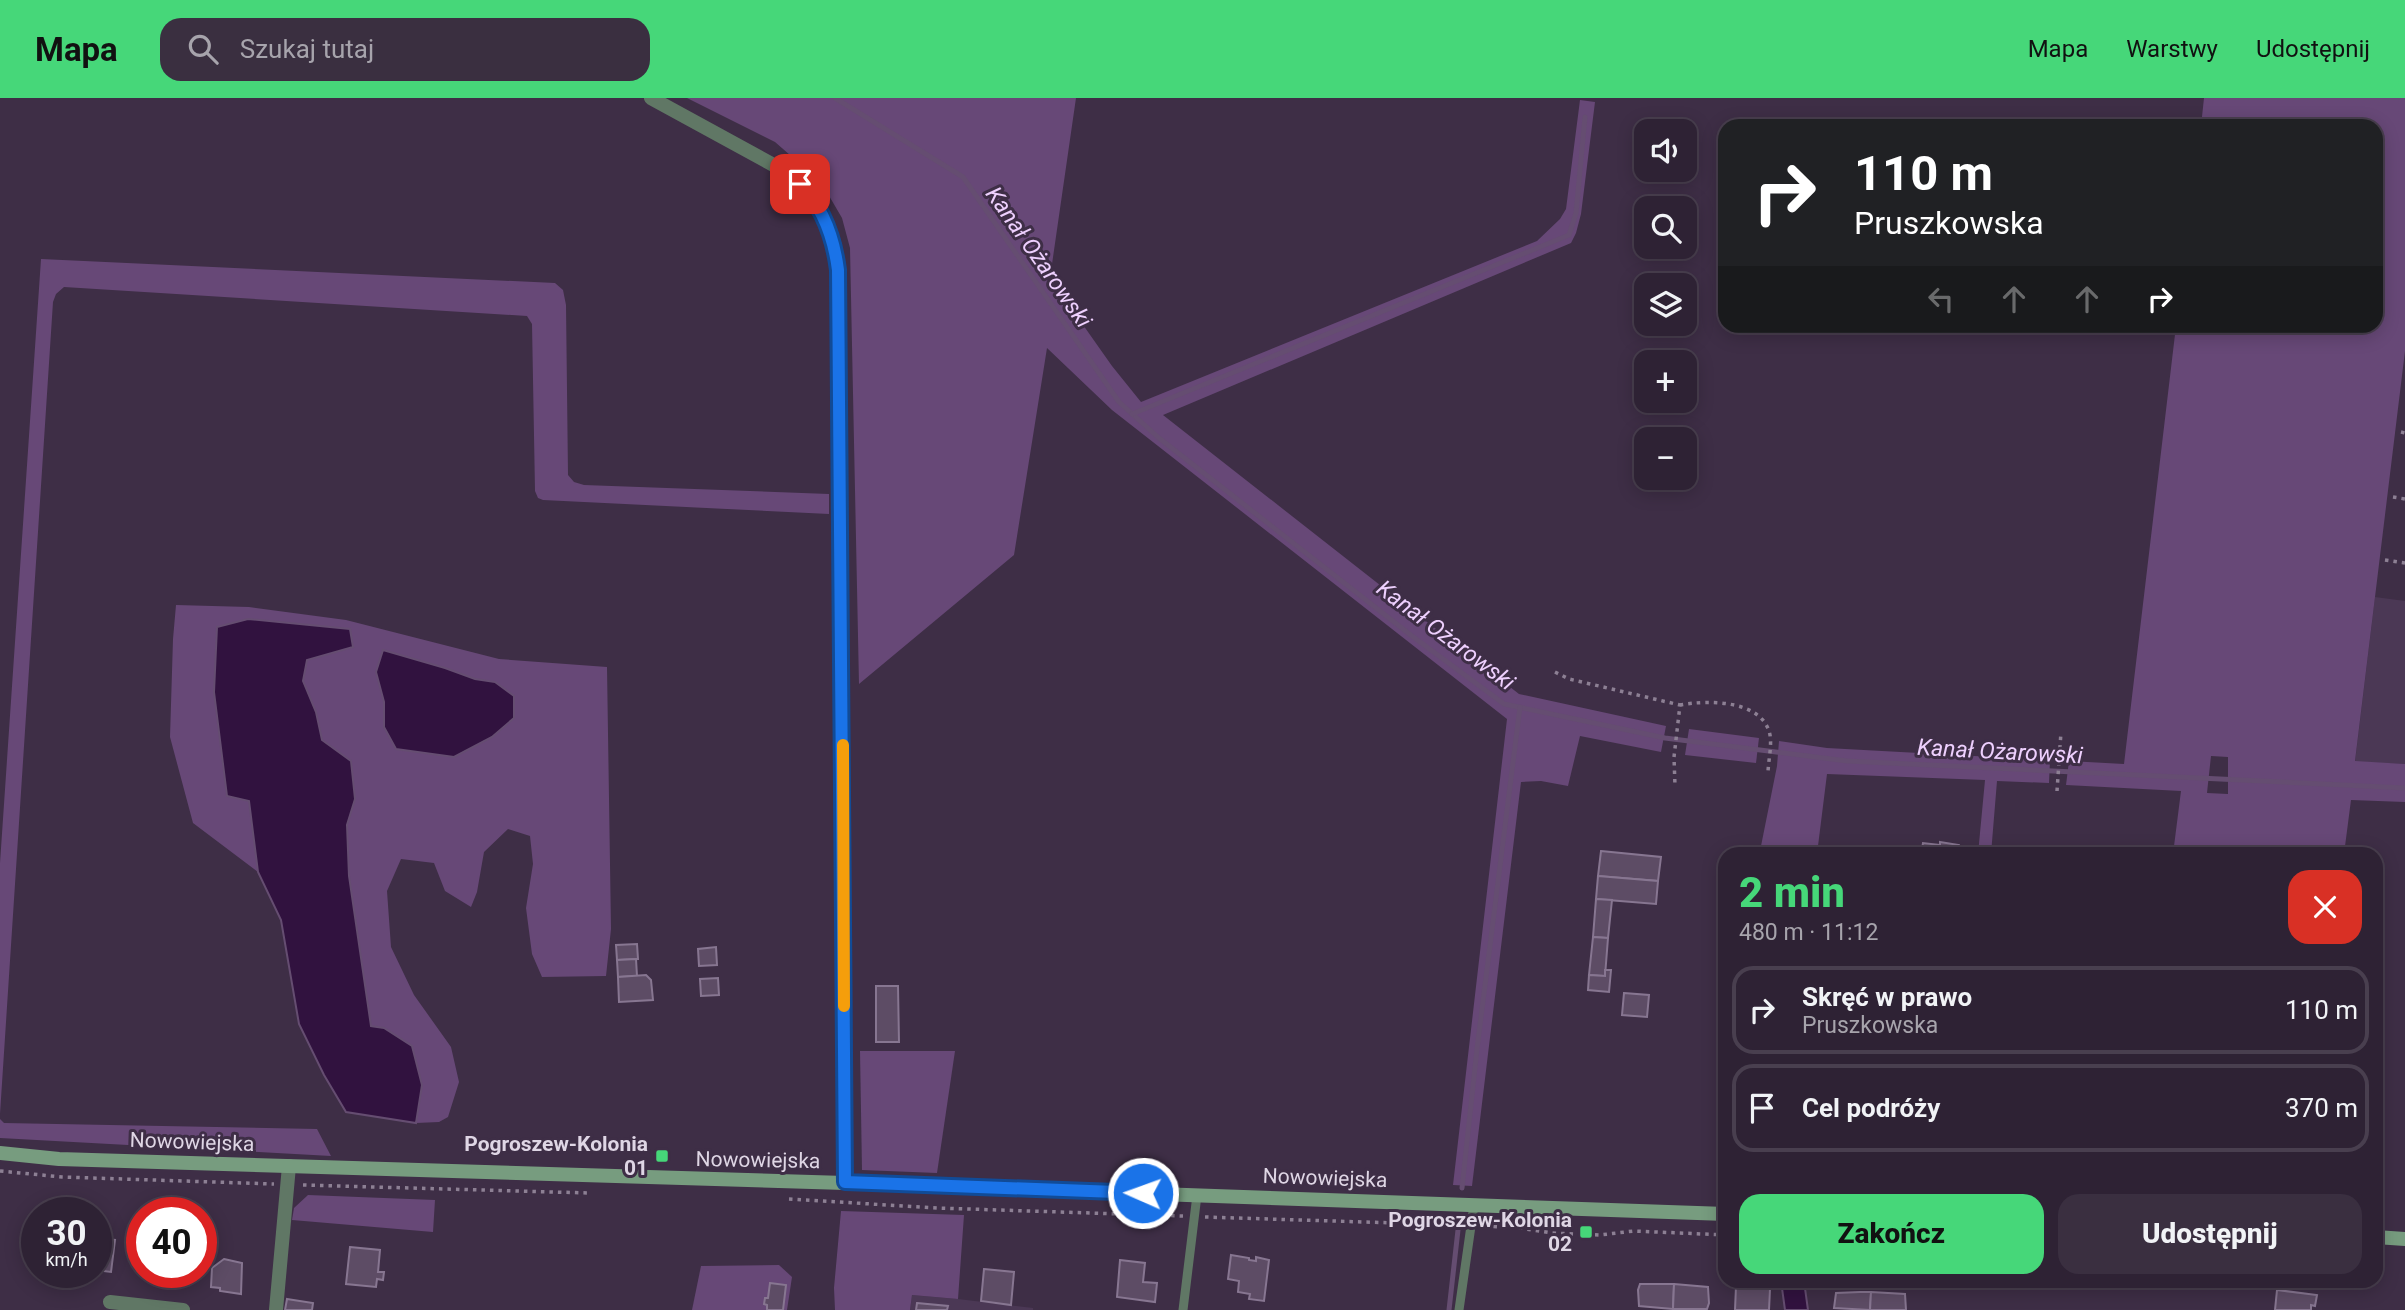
<!DOCTYPE html>
<html lang="pl">
<meta charset="utf-8">
<style>
:root{--surface:#2e2234;--page:#3a2f40;--text:#f1f3f6;--muted:#a7a4ac;--line:#493f4f;--accent:#46d779}
body{margin:0;font-family:Roboto,sans-serif;background:var(--page);color:var(--text);height:100vh;display:flex;flex-direction:column;font-size:26px;white-space:nowrap}
*{box-sizing:border-box;margin:0}
p{font-size:23px;color:var(--muted)}
.icon{flex:none;width:38px;height:38px;fill:none;stroke:currentColor;stroke-width:2;stroke-linecap:round;stroke-linejoin:round}
.map{position:relative;flex:1;overflow:hidden}
.side{position:absolute;left:1718px;top:749px;width:665px;height:441px;display:flex;flex-direction:column;background:var(--surface);border-radius:21px;box-shadow:0 4px 18px #0003,0 0 0 2px var(--line)}
.side>*{flex:none}
.hud{position:absolute;left:1718px;top:21px;width:665px;height:214px;border-radius:21px;box-shadow:0 4px 18px #0003,0 0 0 2px var(--line);background:#202124;color:#fff;overflow:hidden}
.buttons{position:absolute;left:1634px;top:21px;display:grid;gap:14px}
.buttons a{display:grid;place-items:center;width:63px;height:63px;border-radius:14px;background:var(--surface);box-shadow:0 4px 18px #0003,0 0 0 2px var(--line);font-size:35px}
.speed{position:absolute;left:21px;top:1099px;display:flex;gap:14px;font-size:35px;font-weight:700;text-align:center}
.speed>*{display:grid;place-content:center;width:91px;height:91px;border-radius:50%;background:var(--surface);box-shadow:0 4px 18px #0003,0 0 0 2px var(--line);line-height:1}
.speed small{font-size:18px;font-weight:400}
.speed .limit{border:10px solid #d22;background:#fff;color:#111}
.pin{position:absolute;display:grid;place-items:center;width:60px;height:60px;color:#fff;margin:-30px;border-radius:14px;box-shadow:0 4px 10px #0006}
.me{position:absolute;width:77px;margin:-38px;rotate:272deg;stroke-linejoin:round;filter:drop-shadow(0 0 5px #0008)}
.turn{display:flex;align-items:center;gap:24px;height:147px;padding:0 21px;font-size:32px}
.turn .icon{width:91px;height:91px;stroke-width:2.5}
.turn b{display:block;font-size:49px;line-height:60px}
.lanes{display:flex;align-items:center;height:66px;padding:0 21px;background:#0003;justify-content:center;gap:35px;direction:ltr}
.lanes .off{opacity:.35}
.round{display:grid;place-items:center;flex:none;width:74px;height:74px;border-radius:21px;background:var(--page)}
.headline{display:flex;align-items:center;justify-content:space-between;height:119px;padding:0 21px}
h1{font-size:42px;font-weight:800;line-height:52px;color:var(--accent)}
.primary-button{display:flex;gap:14px;margin-top:auto;padding:14px 21px}
.primary-button a{flex:1;height:80px;border-radius:21px;background:var(--accent);color:#111;font-size:28px;font-weight:800;line-height:80px;text-align:center}
.primary-button a+a{background:var(--page);color:var(--text)}
ul{padding:0;list-style:none}
li{display:flex;align-items:center;gap:21px;height:88px;margin:0 14px 10px;padding:0 7px;border:4px solid var(--line);border-radius:21px}
li div{flex:1}
li b{display:block;font-size:26px}
li em{font-style:normal}
header{display:flex;align-items:center;gap:42px;box-sizing:border-box;height:98px;padding:0 35px;background:var(--accent);color:#111}
header strong{font-size:33px}
nav{display:flex;gap:38px;margin-inline-start:auto;font-size:24px}
.search{width:490px;height:63px;background:var(--page);display:flex;align-items:center;gap:18px;box-sizing:border-box;padding:0 24px;border-radius:21px;color:var(--muted);font-size:26px}
.map>svg:first-child{display:block}
</style>
<header>
<strong>Mapa</strong>
<div class="search"><svg class="icon" aria-label="search" viewBox="0 0 24 24"><circle cx="10" cy="10" r="6"/><path d="M15 15l6 6"/></svg>Szukaj tutaj</div>
<nav><a>Mapa</a><a>Warstwy</a><a>Udostępnij</a></nav>
</header>
<div class="map">
<svg width="2405" height="1212" viewBox="0 0 2405 1212">
<rect width="100%" height="100%" fill="#3e2e46"/>
<g fill="#4b3855">
<path d="M2375,499L2405,503V666L2355,664Z"/>
<path d="M912,1197L958,1201L1033,1210V1212H910Z"/>
</g>
<g fill="#674877" fill-rule="evenodd">
<path d="M687,0H1076L1050,180L1112,268L1141,304L1537,143L1560,121L1566,111L1580,2L1595,4L1581,116L1576,135L1571,145L1163,317L1519,596L1666,628L1661,654L1580,638L1568,688L1541,683L1521,684L1472,1088L1453,1087L1507,621L1112,312L1047,250L1014,457L859,586L850,150L842,120L821,84L775,44Z"/>
<path d="M2204,0H2405V253L2355,663L2405,666V704L2351,702L2344,756H2173L2181,693L2066,687L2069,663L2124,666L2176,228H2376V28H2201ZM2211,658L2228,659V696L2207,695Z"/>
<path d="M41,161L555,185L563,192L566,207L568,377L574,384L584,387L829,396V416L543,402L538,400L535,393L532,226L527,218L64,189L56,196L53,204L0,1016V765Z"/>
<path d="M176,507L249,509L346,522L499,561L607,569L611,831L606,878L542,879L532,856L526,810L533,766L530,738L508,731L484,754L477,794L471,809L445,793L434,765L401,761L387,793L391,849L414,897L451,949L459,984L448,1019L439,1024L416,1025L422,987L384,930L371,929L349,778L347,727L355,701L322,642L316,614L303,583L307,562L353,549L217,529L214,594L227,698L249,703L258,774L193,725L170,639L173,541ZM383,552L445,570L475,581L495,584L492,639C462,653 429,654 397,651L384,629V604L376,574Z"/>
<path d="M1689,631L1759,640L1756,665L1685,657Z"/>
<path d="M1779,643L1827,650L2050,662L2049,685L1997,683L1991,756H1978L1985,682L1827,676L1817,756H1754L1760,753L1777,668Z"/>
<path d="M860,953H955L937,1075L862,1072Z"/>
<path d="M0,1021L4,1025L317,1031L331,1058L0,1040Z"/>
<path d="M308,1097L435,1102L433,1134L292,1122L294,1110Z"/>
<path d="M841,1113L964,1117L958,1201L912,1197L910,1212H835L834,1190Z"/>
<path d="M779,1167L792,1179L787,1212H692L701,1168Z"/>
</g>
<g fill="#31123f" stroke="#654d71" stroke-width="2">
<path d="M248,521L350,531L353,549L307,562L303,583L316,614L322,642L351,663L355,701L347,727L349,778L371,928L384,930L412,948L422,987L416,1025L346,1014L324,977L299,926L281,822L258,774L249,703L227,698L214,594L217,529Z"/>
<path d="M383,552L445,570L475,581L495,584L514,598V620L492,639L454,659L396,651L384,629V604L376,574Z"/>
<path d="M1781,1183H1804L1808,1212H1785Z"/>
</g>
<g fill="none" stroke-linecap="round" stroke-linejoin="round">
<g stroke="#654d71" stroke-width="5">
<path d="M835,0L963,79L1119,304L1159,340L1412,538L1504,606L1665,640L1847,663L2405,690"/>
<path d="M1132,316L1569,137L1576,115L1585,19"/>
<path d="M1462,1090L1477,951L1520,609"/>
<path d="M1449,1212L1459,1123"/>
</g>
</g>
<g fill="#5d4c65" stroke="#877691" stroke-width="2">
<path d="M1940,744L1959,747L1960,756H1921L1923,745L1940,747Z"/>
<path d="M1601,753L1661,759L1658,783L1598,778Z"/>
<path d="M1598,778L1658,783L1656,806L1596,801Z"/>
<path d="M1596,801L1612,802L1608,840L1593,839Z"/>
<path d="M1593,839L1608,840L1605,878L1589,877Z"/>
<path d="M637,846L638,861L617,862L616,847Z"/>
<path d="M716,849L717,867L699,868L698,851Z"/>
<path d="M636,861L637,878L618,879L617,862Z"/>
<path d="M1605,872H1611L1609,894L1588,892L1589,877L1605,878Z"/>
<path d="M646,877L651,882L653,902L619,904L618,879Z"/>
<path d="M718,880L719,897L701,898L700,881Z"/>
<path d="M876,888H898L899,944H876Z"/>
<path d="M1624,895L1649,897L1647,919L1622,917Z"/>
<path d="M96,1140L115,1142L111,1174L96,1172Z"/>
<path d="M350,1149L380,1152L378,1174H384L383,1182L377,1181L376,1189L346,1186Z"/>
<path d="M1231,1157L1249,1160V1162L1256,1163V1159L1269,1162L1264,1203L1249,1201L1250,1196L1238,1194L1239,1183L1228,1181Z"/>
<path d="M224,1161L242,1165L241,1196L220,1193V1190L211,1189L212,1170Z"/>
<path d="M1120,1162L1145,1165L1143,1184L1157,1185L1155,1204L1117,1199Z"/>
<path d="M984,1171L1014,1174L1011,1207L981,1203Z"/>
<path d="M770,1185L786,1187L783,1212H767V1207L764,1206L765,1200H768Z"/>
<path d="M1640,1186H1674L1673,1211L1639,1208L1638,1192Z"/>
<path d="M1674,1186L1708,1189L1709,1205L1707,1211H1673Z"/>
<path d="M1736,1188L1770,1191L1769,1212H1735Z"/>
<path d="M2277,1192L2317,1197L2315,1208L2311,1207V1212H2275Z"/>
<path d="M1860,1194H1871L1870,1212L1834,1210L1836,1195Z"/>
<path d="M1871,1194L1905,1196L1906,1212H1870Z"/>
<path d="M287,1201L313,1205L312,1212H285Z"/>
<path d="M917,1205L948,1208L947,1212H916Z"/>
</g>
<g fill="none" stroke-linecap="round" stroke-linejoin="round">
<g stroke="#8d8094" stroke-width="3.5" stroke-dasharray="3.5 5" stroke-linecap="butt">
<path d="M2401,334L2405,335"/>
<path d="M2393,399L2405,401"/>
<path d="M2385,462L2405,465"/>
<path d="M1555,574L1569,581L1680,607L1674,659L1675,688"/>
<path d="M1680,607C1706,602 1763,601 1770,637C1772,649 1768,664 1768,676"/>
<path d="M2057,693L2061,634"/>
<path d="M0,1073L62,1079L274,1086"/>
<path d="M303,1087L589,1095"/>
<path d="M789,1101L937,1110L1183,1118"/>
<path d="M1205,1119L1460,1127"/>
<path d="M1485,1128L1520,1130L1552,1135L1600,1137L1634,1133L1726,1137"/>
</g>
<g stroke="#607765" stroke-width="9">
<path d="M1183,1212L1197,1097"/>
<path d="M1459,1212L1474,1107"/>
</g>
<g stroke="#607765" stroke-width="14">
<path d="M651,0L790,76L811,97L821,115L834,144L838,172L845,1085"/>
<path d="M110,1204L183,1212"/>
<path d="M276,1212L289,1068"/>
</g>
<g stroke="#779c7f" stroke-width="14">
<path d="M0,1055L59,1061L845,1085L1726,1116"/>
<path d="M2376,1139L2405,1141"/>
</g>
</g>
<g fill="none" stroke-linecap="round" stroke-linejoin="round">
<g stroke="#114b97" stroke-width="18">
<path id="route" d="M800,86C823,109 834,141 838,172L845,1084L1143,1095"/>
</g>
<use href="#route" stroke="#1a73e8" stroke-width="12"/>
<path stroke="#f59e0b" stroke-width="12" d="M843,647L844,908"/>
</g>
<g fill="#46d779" stroke="#3e2e46" stroke-width="2.5">
<rect x="655" y="1051" width="14" height="14" rx="3.5"/>
<rect x="1579" y="1127" width="14" height="14" rx="3.5"/>
</g>
<g text-anchor="middle" stroke-width="6" stroke-linejoin="round" paint-order="stroke">
<g font-size="21" fill="#dfd6e5" stroke="#3e2e46">
<text transform="translate(192 1044) rotate(2)" y="7">Nowowiejska</text>
<text transform="translate(758 1062) rotate(1)" y="7">Nowowiejska</text>
<text transform="translate(1325 1080) rotate(2)" y="7">Nowowiejska</text>
</g>
<g font-size="21" font-weight="bold" fill="#dfd6e5" stroke="#3e2e46" text-anchor="end">
<text x="648" y="1053">Pogroszew-Kolonia<tspan x="648" dy="24">01</tspan></text>
<text x="1572" y="1129">Pogroszew-Kolonia<tspan x="1572" dy="24">02</tspan></text>
</g>
<g font-size="23" font-style="italic" fill="#eed0fe" stroke="#3e2e46">
<text transform="translate(1039 159) rotate(55)" y="8">Kanał Ożarowski</text>
<text transform="translate(1446 537) rotate(37)" y="8">Kanał Ożarowski</text>
<text transform="translate(2000 653) rotate(3)" y="8">Kanał Ożarowski</text>
</g>
</g>
</svg>
<div class="buttons">
<a><svg class="icon" aria-label="sound" viewBox="0 0 24 24"><path d="M4 9h4l5-4v14l-5-4H4zM17 9q2 3 0 6"/></svg></a>
<a><svg class="icon" aria-label="search" viewBox="0 0 24 24"><circle cx="10" cy="10" r="6"/><path d="M15 15l6 6"/></svg></a>
<a><svg class="icon" aria-label="layers" viewBox="0 0 24 24"><path d="M12 4l9 5-9 5-9-5zM3 14l9 5 9-5"/></svg></a>
<a>+</a>
<a>−</a>
</div>
<div class="speed"><div>30<small>km/h</small></div><div class="limit">40</div></div>
<div class="pin" style="left:800px;top:86px;background:#d93025"><svg class="icon" aria-label="arrive" viewBox="0 0 24 24"><path d="M6 21V4h12l-3 4 3 4H6"/></svg></div>
<svg class="me" style="left:1143px;top:1095px" viewBox="-20 -20 40 40"><circle r="17" fill="#1a73e8" stroke="#fff" stroke-width="3"/><path d="M0-11L8 9 0 5-8 9z" fill="#fff"/></svg>
<div class="hud">
<div class="turn"><svg class="icon" aria-label="right" viewBox="0 0 24 24"><path d="M7 20v-9h11M14 6l5 5-5 5"/></svg><div><b>110 m</b>Pruszkowska</div></div>
<div class="lanes"><svg class="icon off" aria-label="left" viewBox="0 0 24 24"><path d="M17 20v-9H6M10 6l-5 5 5 5"/></svg><svg class="icon off" aria-label="ahead" viewBox="0 0 24 24"><path d="M12 20V5M6 11l6-6 6 6"/></svg><svg class="icon off" aria-label="ahead" viewBox="0 0 24 24"><path d="M12 20V5M6 11l6-6 6 6"/></svg><svg class="icon" aria-label="right" viewBox="0 0 24 24"><path d="M7 20v-9h11M14 6l5 5-5 5"/></svg></div>
</div>
<section class="side">
<div class="headline"><div><h1>2 min</h1><p>480 m · 11:12</p></div><a class="round" style="background:#d93025;color:#fff"><svg class="icon" aria-label="close" viewBox="0 0 24 24"><path d="M6 6l12 12M18 6L6 18"/></svg></a></div>
<ul>
<li><svg class="icon" aria-label="right" viewBox="0 0 24 24"><path d="M7 20v-9h11M14 6l5 5-5 5"/></svg><div><b>Skręć w prawo</b><p>Pruszkowska</p></div><em>110 m</em></li>
<li><svg class="icon" aria-label="arrive" viewBox="0 0 24 24"><path d="M6 21V4h12l-3 4 3 4H6"/></svg><div><b>Cel podróży</b></div><em>370 m</em></li>
</ul>
<div class="primary-button"><a>Zakończ</a><a>Udostępnij</a></div>
</section>
</div>
